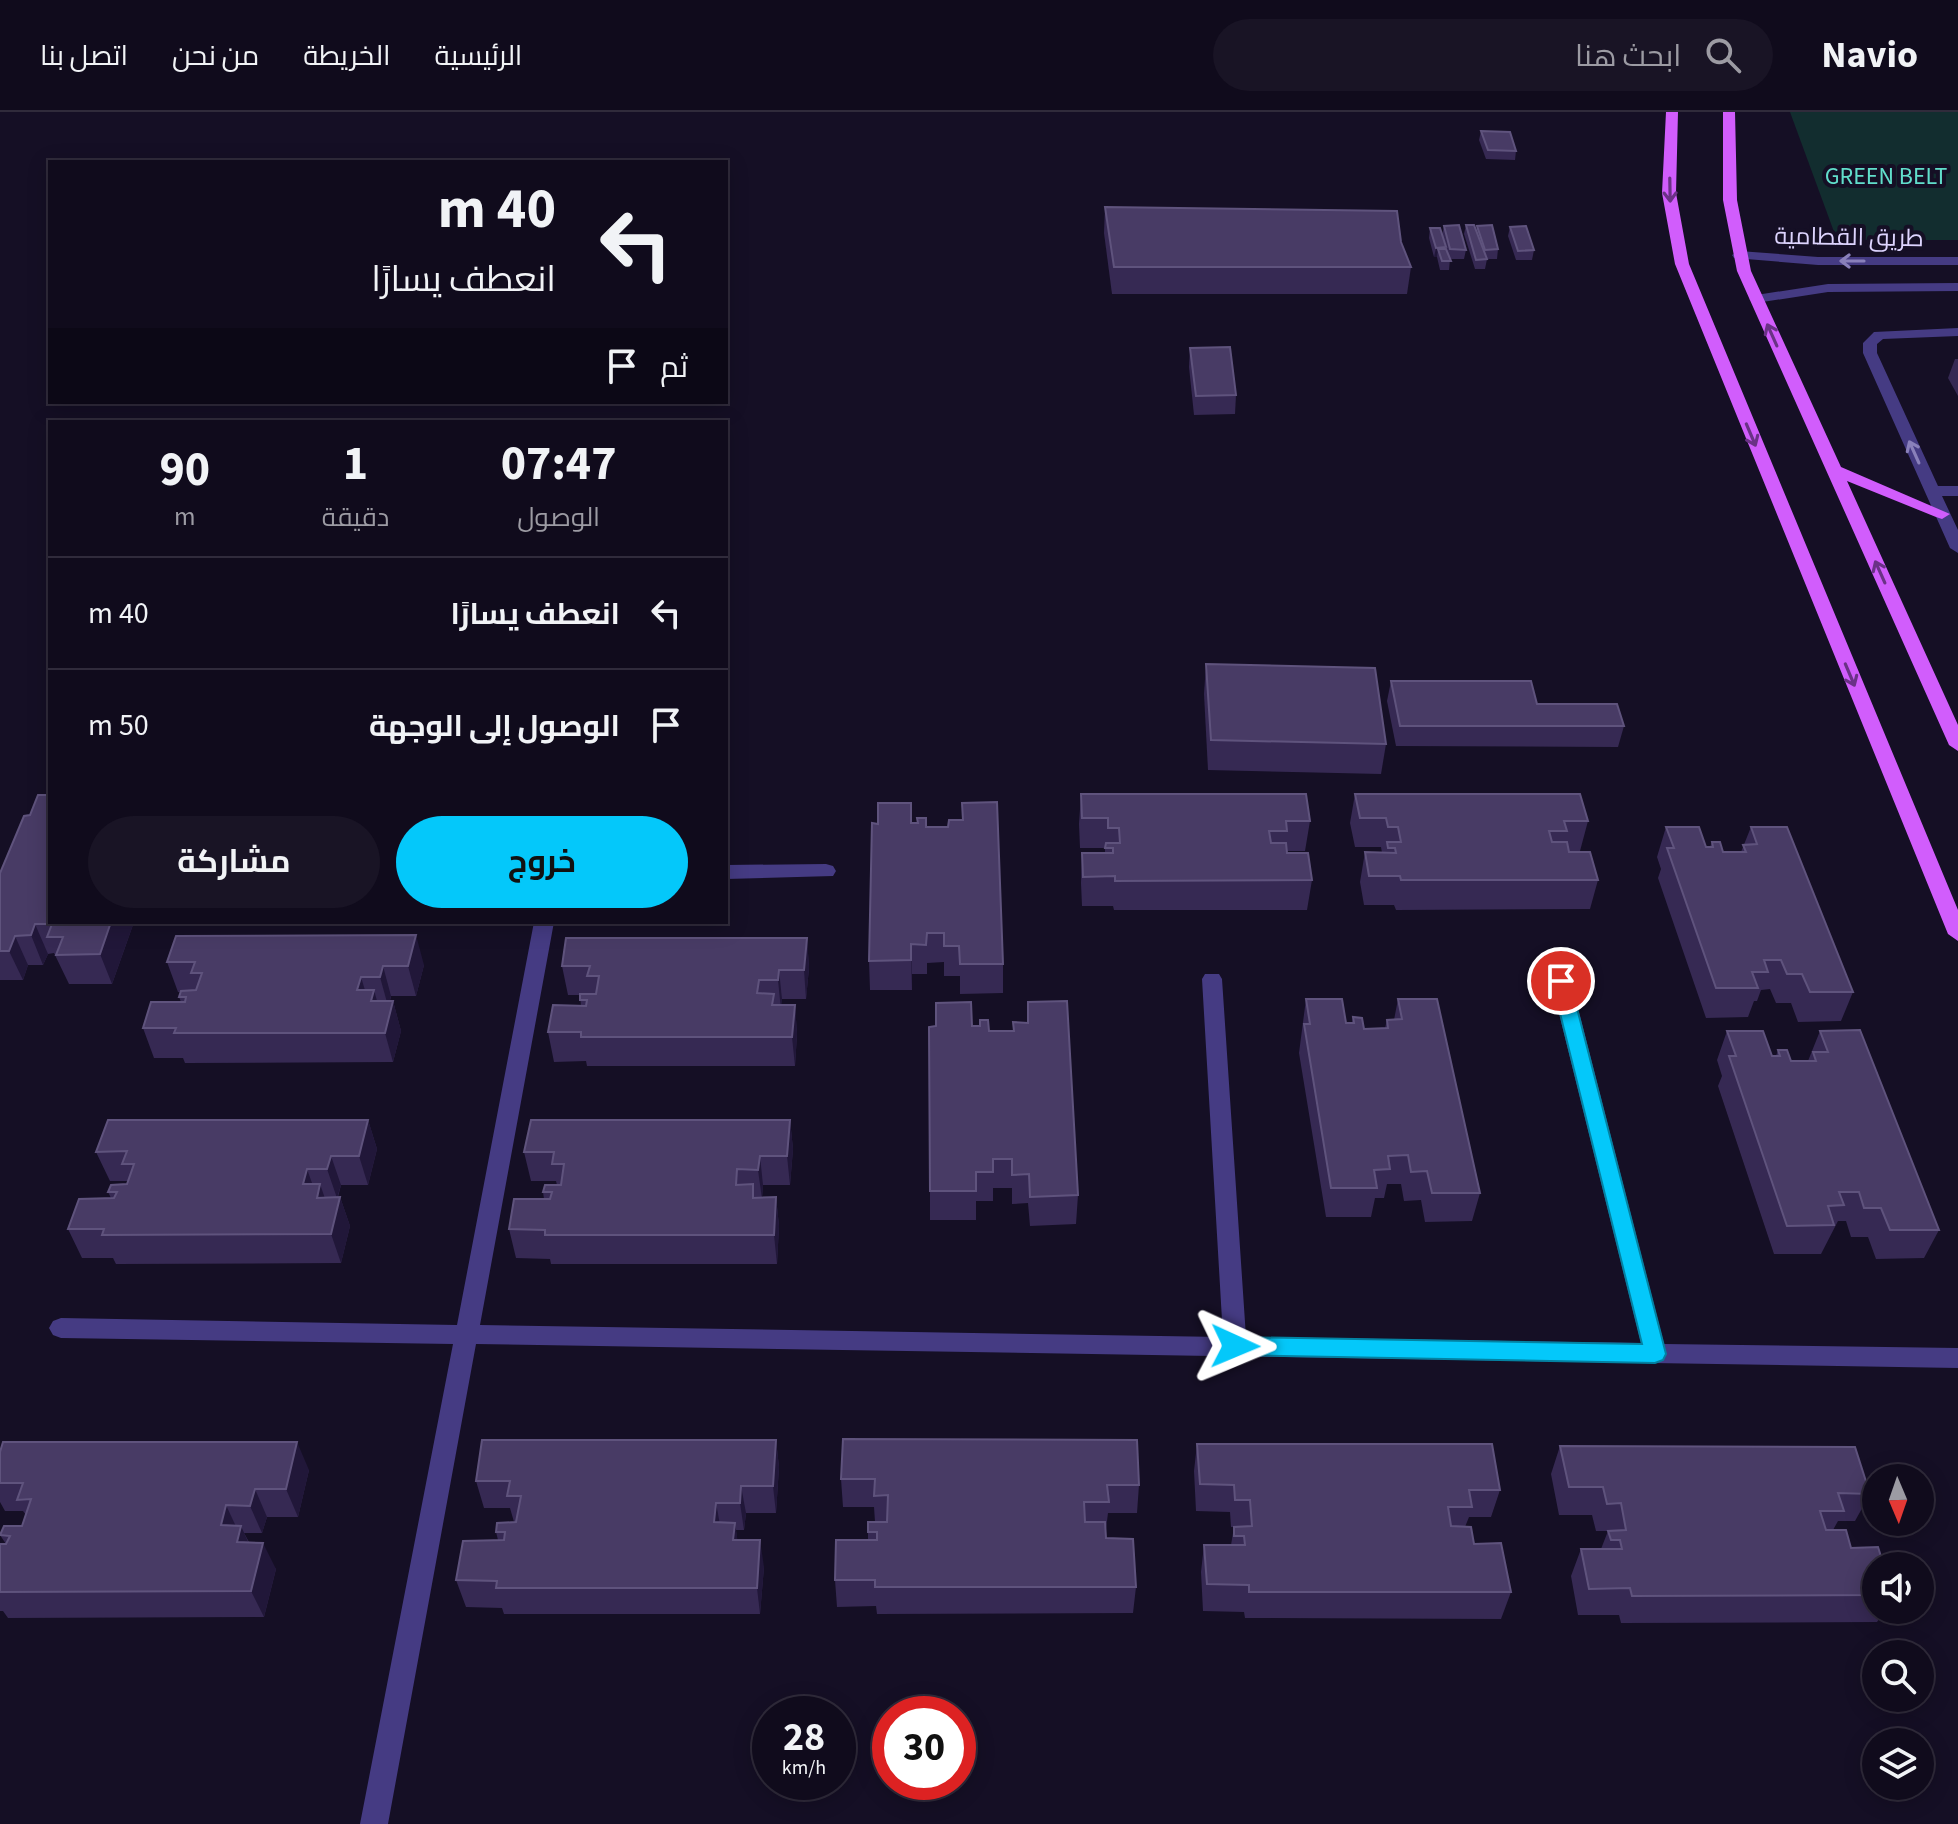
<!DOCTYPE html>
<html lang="ar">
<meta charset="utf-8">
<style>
:root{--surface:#100b1c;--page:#191425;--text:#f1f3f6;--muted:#9c9ba3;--line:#302b3b;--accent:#04c8fa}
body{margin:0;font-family:"Source Sans 3",Cairo,sans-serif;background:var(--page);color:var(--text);direction:rtl;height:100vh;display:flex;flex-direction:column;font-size:30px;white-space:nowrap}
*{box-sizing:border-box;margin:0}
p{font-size:26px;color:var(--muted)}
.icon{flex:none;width:44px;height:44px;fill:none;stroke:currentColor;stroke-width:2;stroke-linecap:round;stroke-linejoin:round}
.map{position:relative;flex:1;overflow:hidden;direction:ltr}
.sheet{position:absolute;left:48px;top:308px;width:680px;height:504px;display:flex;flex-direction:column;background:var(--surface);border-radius:0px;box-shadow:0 4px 20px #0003,0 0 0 2px var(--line);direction:rtl}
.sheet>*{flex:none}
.top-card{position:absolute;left:48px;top:48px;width:680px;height:244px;border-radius:0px;box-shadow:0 4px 20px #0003,0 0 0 2px var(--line);direction:rtl;background:#100b1c;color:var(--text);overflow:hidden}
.needle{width:52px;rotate:178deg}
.controls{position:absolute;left:1862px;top:1352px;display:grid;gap:16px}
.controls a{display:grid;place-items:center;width:72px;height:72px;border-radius:50%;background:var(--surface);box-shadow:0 4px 20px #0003,0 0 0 2px var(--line);font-size:40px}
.speed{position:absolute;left:752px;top:1584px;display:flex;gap:16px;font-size:40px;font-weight:700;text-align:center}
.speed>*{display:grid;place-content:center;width:104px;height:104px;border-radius:50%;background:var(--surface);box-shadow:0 4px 20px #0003,0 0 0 2px var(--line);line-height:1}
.speed small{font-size:20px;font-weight:400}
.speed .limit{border:12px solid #d22;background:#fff;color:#111}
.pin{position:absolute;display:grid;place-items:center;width:68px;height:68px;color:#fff;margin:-34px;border:4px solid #fff;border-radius:50%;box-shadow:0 2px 8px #0007}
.me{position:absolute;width:88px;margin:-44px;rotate:91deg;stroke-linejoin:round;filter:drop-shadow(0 0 6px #0008)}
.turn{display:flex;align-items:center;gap:28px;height:168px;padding:0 40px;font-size:36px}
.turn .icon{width:104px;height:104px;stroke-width:2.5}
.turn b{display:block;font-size:56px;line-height:68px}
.then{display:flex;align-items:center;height:76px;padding:0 40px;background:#0003;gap:16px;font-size:30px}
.eta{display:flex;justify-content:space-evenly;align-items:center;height:136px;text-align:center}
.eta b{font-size:48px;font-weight:700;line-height:56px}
.cta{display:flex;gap:16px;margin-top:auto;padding:16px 40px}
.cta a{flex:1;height:92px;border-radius:48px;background:var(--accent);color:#111;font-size:32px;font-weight:700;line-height:92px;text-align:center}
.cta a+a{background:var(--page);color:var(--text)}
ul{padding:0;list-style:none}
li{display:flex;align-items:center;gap:24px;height:112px;padding:0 40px;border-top:2px solid var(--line)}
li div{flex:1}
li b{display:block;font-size:30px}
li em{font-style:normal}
header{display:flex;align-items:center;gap:48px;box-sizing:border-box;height:112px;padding:0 40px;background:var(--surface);border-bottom:2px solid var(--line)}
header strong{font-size:38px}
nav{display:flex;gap:44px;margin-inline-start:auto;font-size:28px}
.search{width:560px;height:72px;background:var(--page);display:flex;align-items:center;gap:20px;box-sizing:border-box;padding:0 28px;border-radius:44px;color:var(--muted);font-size:30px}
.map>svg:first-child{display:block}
</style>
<header>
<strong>Navio</strong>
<div class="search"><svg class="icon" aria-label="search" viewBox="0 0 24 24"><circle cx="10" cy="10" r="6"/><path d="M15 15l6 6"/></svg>ابحث هنا</div>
<nav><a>الرئيسية</a><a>الخريطة</a><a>من نحن</a><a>اتصل بنا</a></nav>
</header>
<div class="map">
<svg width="1958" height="1712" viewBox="0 0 1958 1712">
<rect width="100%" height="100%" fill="#150f25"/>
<path fill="#122d2f" d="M1790,0H1958V128H1837Z"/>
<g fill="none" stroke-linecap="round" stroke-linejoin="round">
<g fill="#453b83" fill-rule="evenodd">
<path d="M1739,139L1818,145H1958V153H1818L1734,146L1732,143Z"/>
<path d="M1958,171V179L1828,180L1756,191L1749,187L1756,183L1828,172Z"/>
<path d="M1958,216V224L1883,227L1877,232V241L1938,374H1958V384H1942L1958,418V441L1950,436L1863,241V231L1874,220Z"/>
<path d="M826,752L833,754L836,759L833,764L726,767V753Z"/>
<path d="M534,810H554L480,1213L1223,1225L1202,867L1205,862H1219L1222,867L1246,1225L1641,1231L1551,869L1554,864H1568L1571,869L1664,1232L1958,1236V1256L476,1232L388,1712H360L453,1232L61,1226L53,1223L49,1216L53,1209L61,1206L457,1213Z"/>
</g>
<g fill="#d15dfc" fill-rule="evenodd">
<path d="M1666,0H1678L1676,81L1689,152L1958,798V829L1948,822L1675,152L1662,81Z"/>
<path d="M1723,0H1735L1737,88L1751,159L1841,355L1950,402L1942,407L1936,405L1847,369L1958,613V639L1949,633L1737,159L1723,88Z"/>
</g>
</g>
<g fill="#362953">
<path d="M1481,19L1516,39L1515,48L1486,47L1479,28Z"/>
<path d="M1105,95L1401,130L1411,155L1407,182H1112L1104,121Z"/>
<path d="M1466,113L1476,120L1477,114L1498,137L1497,147H1487L1485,157H1475L1464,122Z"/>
<path d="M1444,114L1466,138L1464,147H1450L1449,158H1440L1437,145H1434L1429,126L1430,116L1442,123Z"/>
<path d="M1510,115L1534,138L1532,148H1516L1508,124Z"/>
<path d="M1190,236L1236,283L1235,302L1194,303L1189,255Z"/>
<path d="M1955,247H1958V284L1948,266Z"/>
<path d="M1206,552L1386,632L1381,662L1208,658L1204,582Z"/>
<path d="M1391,569L1537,592L1624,614L1618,635L1396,634L1387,589Z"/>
<path d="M1081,682L1310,709L1305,739H1287L1312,768L1307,798H1114L1113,794H1082L1081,771L1082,741H1105V736H1080L1079,712Z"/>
<path d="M1355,682L1588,709L1580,739H1569L1598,768L1590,797L1396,798L1394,793H1364L1360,770L1365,740L1382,741L1381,735H1355L1350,711Z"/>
<path d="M911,691L912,711H918L926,715H948L962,708V691L1003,852V881L960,882V864H944V850L927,851V862H912V878H870L869,849L878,712Z"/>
<path d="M1666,715L1706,735H1710L1712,730L1723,740H1741L1751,715L1853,880L1841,909L1798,910L1791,891H1776L1770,877L1761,878L1757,889H1754L1748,905L1706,906L1658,766L1661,757L1657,745Z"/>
<path d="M0,761L50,810H134L112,872H69L54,841L48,842L43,853H28L23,868H0Z"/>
<path d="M807,826L809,856L806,887H782L781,893H795L797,922L795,954H587L586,949L554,950L548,920L581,894L580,883H568L562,854Z"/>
<path d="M167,850L424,853L416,884H391L390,889H393L401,919L393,950L185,951L183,946H154L143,916L181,890L179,885L180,880H178Z"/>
<path d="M1306,887L1346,911H1352L1353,905L1364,917L1385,916L1387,908H1394L1398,887L1480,1081L1472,1109L1425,1110L1421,1088L1404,1089L1401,1072H1387L1384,1086H1375L1371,1105H1326L1299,941Z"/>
<path d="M1028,890L1078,1083L1076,1112L1030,1114L1028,1091L1012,1092V1076H993V1089H976V1108H930V1079L972,914H980L989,919H1013V910L1027,911Z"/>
<path d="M1727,919L1772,944H1776L1778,938L1791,949H1808L1820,919L1939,1118L1924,1146L1876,1147L1868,1125H1851L1846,1109H1838L1821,1142H1774L1718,974L1722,964L1717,948Z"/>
<path d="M368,1008L377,1037L368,1073H341L338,1085H340L350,1114L341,1151L116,1152L113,1146H82L68,1117L111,1086L108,1080L127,1072L129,1069H110L96,1040Z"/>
<path d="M790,1008L793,1037L790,1073H763L762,1086L776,1085L779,1114L777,1152H551L550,1147L516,1146L509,1117L544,1087L543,1080L557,1073L556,1069H531L524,1040Z"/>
<path d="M843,1327L1139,1373L1137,1401H1108L1106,1417H1105L1106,1426L1136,1475L1133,1501L877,1502L876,1494L837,1495L835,1468L868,1428V1410H875L874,1395H843L841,1367Z"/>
<path d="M776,1328L779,1355L776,1401H746L744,1418H736L737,1428L764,1455L760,1502H504L502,1496L466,1495L456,1468L498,1428L496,1420L514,1410L510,1396H484L476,1369Z"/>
<path d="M1197,1332L1500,1378L1491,1405H1469L1465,1415L1474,1432L1511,1480L1501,1507L1245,1506L1244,1500L1203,1499L1201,1460L1204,1433H1231L1234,1415H1231L1230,1400L1196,1399L1194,1359Z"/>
<path d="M1560,1334L1870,1382L1855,1409H1838L1833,1418L1851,1436L1876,1454V1498H1885L1877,1510L1621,1511L1619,1503H1578L1571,1464L1581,1437H1601L1608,1419H1610H1596L1592,1403H1559L1551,1362Z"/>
<path d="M0,1340L309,1358L298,1405H267L262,1421H244L249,1430L276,1457L264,1505L8,1506L3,1499H0V1432H6L0,1423L22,1414L26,1403L23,1399H5L0,1390Z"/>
</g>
<g fill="#211739">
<path d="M1446,135L1444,144L1438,137L1437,145H1434L1436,136Z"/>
<path d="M111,810H134L112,872L100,842Z"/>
<path d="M35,812L48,842L43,853L31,823Z"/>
<path d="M416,823L424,853L416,884L408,854Z"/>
<path d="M15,824L28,853L23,868L9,839Z"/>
<path d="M807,826L809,856L806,887L804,858Z"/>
<path d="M911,832L912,862V878L911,848Z"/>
<path d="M383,854L391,884L388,894L380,865Z"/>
<path d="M779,858L782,887L781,898L778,868Z"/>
<path d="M361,865L370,895L357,878Z"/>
<path d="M374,878L382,907L371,889Z"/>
<path d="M393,889L401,919L393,950L385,921Z"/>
<path d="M795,893L797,922L795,954L792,925Z"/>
<path d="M368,1008L377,1037L368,1073L359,1044Z"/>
<path d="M790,1008L793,1037L790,1073L787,1044Z"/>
<path d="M331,1044L341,1073L337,1086L327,1057Z"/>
<path d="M760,1044L763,1073L762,1087L758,1058Z"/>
<path d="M307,1057L317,1085L320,1072L330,1101L303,1072Z"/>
<path d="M340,1085L350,1114L341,1151L331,1122Z"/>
<path d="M776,1085L779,1114L777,1152L774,1123Z"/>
<path d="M776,1328L779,1355L776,1401L773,1374Z"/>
<path d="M297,1330L309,1358L298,1405L286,1377Z"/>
<path d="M741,1374L746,1401L744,1418L740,1391Z"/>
<path d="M255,1377L267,1405L262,1421L250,1394Z"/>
<path d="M716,1391L721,1418L714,1410Z"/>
<path d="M226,1393L239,1421L221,1413Z"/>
<path d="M735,1411L739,1438L733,1428Z"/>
<path d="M241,1414L253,1441L237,1430Z"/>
<path d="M760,1428L764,1455L760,1502L757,1476Z"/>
<path d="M263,1431L276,1457L264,1505L251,1479Z"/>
</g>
<g fill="#483b65" stroke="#5f537d" stroke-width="2">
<path d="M1481,19L1510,20L1516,39L1488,38Z"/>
<path d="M1105,95L1397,99L1401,130L1411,155H1114Z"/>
<path d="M1459,113L1466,138L1450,137L1444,114Z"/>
<path d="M1466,113H1474L1487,147L1476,148Z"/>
<path d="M1492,113L1498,137L1485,138L1477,114Z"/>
<path d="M1526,114L1534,138L1518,139L1510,115Z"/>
<path d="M1430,116H1440L1446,135L1436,136Z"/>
<path d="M1438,137H1446L1451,149H1442Z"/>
<path d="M1230,235L1236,283L1196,284L1190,236Z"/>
<path d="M1206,552L1375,556L1386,632L1211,628Z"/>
<path d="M1391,569H1531L1537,592H1617L1624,614H1400Z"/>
<path d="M1081,682H1306L1310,709H1286L1287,719H1269L1271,731H1286L1287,741H1308L1312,768L1115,769V764L1083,765L1082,741H1113V736H1105L1106,731H1120L1119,716H1108V706H1082Z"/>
<path d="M1355,682H1580L1588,709H1564L1567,719H1549L1552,730H1567L1569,740H1590L1598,768H1401L1400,764H1369L1365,740L1396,741L1395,736H1388L1387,730H1401L1398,715H1388L1386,706H1360Z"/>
<path d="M38,683H50V810H111L100,842L56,843L63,825H47L52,812H35L31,823L15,824L9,839H0V761L24,704L30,703Z"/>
<path d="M997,690L1003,852H960L959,834H944V821H927L926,833L911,832V848L869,849L872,711L878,712V691H911V711H918L917,706H926V715H948L949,708H963L962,691Z"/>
<path d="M1666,715H1699L1706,735H1713L1712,730H1720L1723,740H1746L1743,733L1757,732L1751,715H1787L1853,880H1810L1802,862H1787L1781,848H1764L1768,860H1752L1758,876H1716L1667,736H1674Z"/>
<path d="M416,823L408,854H383L380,865H361L357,878H374L371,889H393L385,921H174L176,916H143L151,890H185L186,885H179L181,879L196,878L202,861H191L195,850H167L176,824Z"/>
<path d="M566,826H807L804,858H779L778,868H759L757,881L774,882L772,893H795L792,925H581V920H548L553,893L586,894L587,888H580V882H596L599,864H587L590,854H562Z"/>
<path d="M1306,887H1342L1346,911H1354L1353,905L1362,906L1364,917L1388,916L1387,908L1402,907L1398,887H1437L1480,1081H1432L1427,1059L1411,1060L1408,1043L1388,1044L1390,1057L1374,1058L1377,1076H1331L1304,912H1310Z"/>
<path d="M1067,889L1078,1083L1030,1085L1029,1062L1012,1063V1047H993V1060H976V1079H930L929,915L936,914V891L971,890L972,914H980V908H988L989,919H1014L1013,910L1028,911V890Z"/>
<path d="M1860,918L1939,1118H1890L1881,1096H1864L1859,1080H1839L1844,1093L1828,1094L1834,1113L1787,1114L1729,944H1736L1727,919H1763L1772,944H1780L1778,938H1787L1791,949H1816L1813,940H1828L1820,919Z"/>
<path d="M108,1008H368L359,1044H331L327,1057H307L303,1072H320L317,1086L340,1085L331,1122L102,1123L104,1117H68L79,1087L114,1086L117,1080H108L111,1073L127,1072L134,1052H122L127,1039L96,1040Z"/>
<path d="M531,1008H790L787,1044H760L758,1058L737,1057L736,1073L753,1072V1086L776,1085L774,1123H545V1118L509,1117L514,1087H550L552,1080H543L545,1073H561L564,1052H552L554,1040H524Z"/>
<path d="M843,1327L1137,1328L1139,1373H1107L1109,1390H1084L1085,1410H1105L1106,1426L1133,1427L1136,1475H875V1468H835L836,1428H877V1420H868V1410H887L888,1383L874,1384L875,1367H841Z"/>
<path d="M482,1328H776L773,1374H741L740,1391H716L714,1410L735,1411L733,1428H760L757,1476H496L497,1469L456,1468L463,1429L504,1428L505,1420H496L497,1411L516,1410L521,1384H507L510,1369H476Z"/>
<path d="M3,1330H297L286,1377H255L250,1394L226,1393L221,1413L241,1414L237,1430L263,1431L251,1479L0,1480V1432H6L10,1424L0,1423L4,1414H22L31,1387L17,1388L23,1371H0V1340Z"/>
<path d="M1197,1332H1492L1500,1378H1469L1472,1395H1448L1451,1414L1471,1415L1474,1432L1501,1431L1511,1480H1249V1473L1207,1472L1204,1433H1245L1244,1424H1234V1415L1252,1414L1250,1388H1235L1234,1373L1200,1372Z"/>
<path d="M1560,1334L1855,1335L1870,1382L1838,1381L1844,1399H1820L1826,1418H1846L1851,1436L1878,1435L1884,1454H1876V1483L1632,1484L1630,1476L1589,1477L1581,1437H1622L1620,1428H1611L1608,1419L1626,1418L1621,1391L1607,1392L1603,1375H1569Z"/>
</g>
<defs><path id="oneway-shaft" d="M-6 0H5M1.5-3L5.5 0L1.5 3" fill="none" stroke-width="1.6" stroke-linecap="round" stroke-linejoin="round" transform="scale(2)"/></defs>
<g stroke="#6a3286">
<use href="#oneway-shaft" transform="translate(1670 78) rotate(89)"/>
<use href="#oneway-shaft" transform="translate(1772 223) rotate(-114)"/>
<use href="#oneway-shaft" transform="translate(1751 323) rotate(67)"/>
<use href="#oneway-shaft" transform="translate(1880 460) rotate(-114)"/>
<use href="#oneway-shaft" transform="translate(1850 563) rotate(67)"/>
</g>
<g stroke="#8980ba">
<use href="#oneway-shaft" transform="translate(1852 149) rotate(-180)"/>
<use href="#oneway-shaft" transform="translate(1914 340) rotate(-114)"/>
</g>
<path fill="#04c8fa" stroke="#0382a2" stroke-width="2" d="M1561,863L1570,869L1666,1242L1663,1248L1655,1251L1235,1243L1227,1240L1224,1234L1227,1228L1235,1225L1642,1232L1552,869Z"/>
<g text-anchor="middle" stroke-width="8" stroke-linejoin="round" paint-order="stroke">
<g font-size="24" fill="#61decb" stroke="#150f25">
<text x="1886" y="72">GREEN BELT</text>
</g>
<g font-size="24" fill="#ddd4fe" stroke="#150f25">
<text transform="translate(1849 125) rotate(1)" y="8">طريق القطامية</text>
</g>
</g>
</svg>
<div class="controls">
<a><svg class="needle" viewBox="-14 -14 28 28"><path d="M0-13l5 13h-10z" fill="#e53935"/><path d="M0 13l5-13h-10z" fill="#9c9ba3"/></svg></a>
<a><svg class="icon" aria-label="sound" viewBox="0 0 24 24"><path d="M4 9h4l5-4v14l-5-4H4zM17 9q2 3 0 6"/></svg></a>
<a><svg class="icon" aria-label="search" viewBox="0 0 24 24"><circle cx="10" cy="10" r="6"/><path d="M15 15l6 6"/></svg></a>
<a><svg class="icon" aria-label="layers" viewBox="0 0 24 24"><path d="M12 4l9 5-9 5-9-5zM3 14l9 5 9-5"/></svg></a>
</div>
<div class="speed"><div>28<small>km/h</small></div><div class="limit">30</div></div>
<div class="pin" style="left:1561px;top:869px;background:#d93025"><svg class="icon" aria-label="arrive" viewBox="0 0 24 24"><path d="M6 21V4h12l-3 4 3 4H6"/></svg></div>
<svg class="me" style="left:1235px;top:1234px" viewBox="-20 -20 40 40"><path d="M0-17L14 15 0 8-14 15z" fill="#04c8fa" stroke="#fff" stroke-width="4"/></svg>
<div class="top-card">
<div class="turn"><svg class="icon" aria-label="left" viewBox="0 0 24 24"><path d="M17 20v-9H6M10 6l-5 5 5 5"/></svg><div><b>40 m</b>انعطف يسارًا</div></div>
<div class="then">ثم<svg class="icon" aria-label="arrive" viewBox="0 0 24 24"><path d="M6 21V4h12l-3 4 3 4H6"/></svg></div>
</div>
<section class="sheet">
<div class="eta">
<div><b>07:47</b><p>الوصول</p></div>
<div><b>1</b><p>دقيقة</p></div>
<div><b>90</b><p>m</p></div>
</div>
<ul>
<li><svg class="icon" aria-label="left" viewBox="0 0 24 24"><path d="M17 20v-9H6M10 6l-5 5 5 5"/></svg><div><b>انعطف يسارًا</b></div><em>40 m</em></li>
<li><svg class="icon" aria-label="arrive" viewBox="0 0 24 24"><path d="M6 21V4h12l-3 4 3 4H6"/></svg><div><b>الوصول إلى الوجهة</b></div><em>50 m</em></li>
</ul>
<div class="cta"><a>خروج</a><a>مشاركة</a></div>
</section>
</div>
